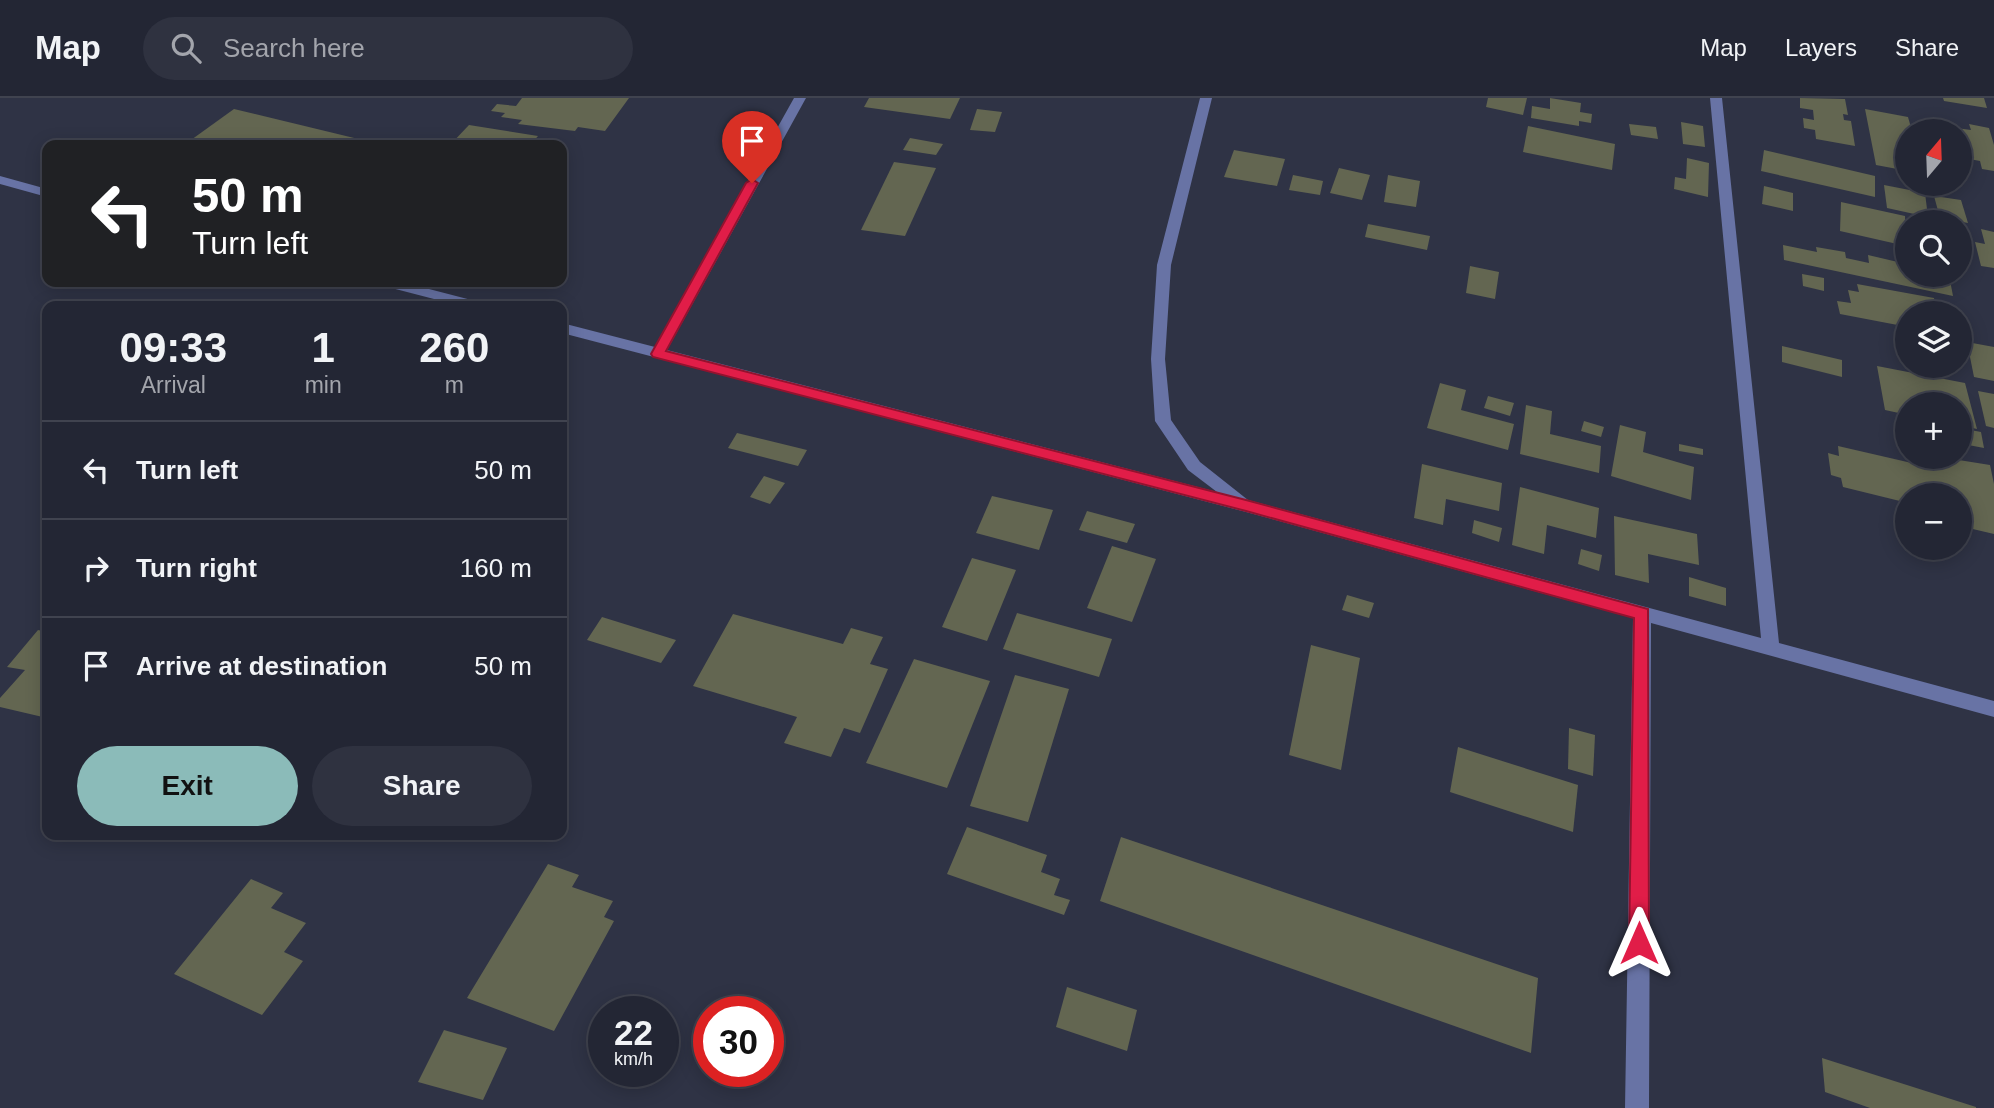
<!DOCTYPE html>
<meta charset="utf-8">
<style>
:root{--surface:#232634;--page:#2f3240;--text:#f1f3f6;--muted:#a3a5ac;--line:#40434f;--accent:#8bbbb9}
body{margin:0;font-family:Helvetica,sans-serif;background:var(--page);color:var(--text);height:100vh;display:flex;flex-direction:column;font-size:26px;white-space:nowrap}
*{box-sizing:border-box;margin:0}
p{font-size:23px;color:var(--muted)}
.icon{flex:none;width:38px;height:38px;fill:none;stroke:currentColor;stroke-width:2;stroke-linecap:round;stroke-linejoin:round}
.map{position:relative;flex:1;overflow:hidden}
.side{position:absolute;left:42px;top:203px;width:525px;height:539px;display:flex;flex-direction:column;background:var(--surface);border-radius:14px;box-shadow:0 4px 18px #0003,0 0 0 2px var(--line)}
.side>*{flex:none}
.hud{position:absolute;left:42px;top:42px;width:525px;height:147px;border-radius:14px;box-shadow:0 4px 18px #0003,0 0 0 2px var(--line);background:#202124;color:#fff;overflow:hidden}
.needle{width:46px;rotate:19deg}
.tools{position:absolute;left:1895px;top:21px;display:grid;gap:14px}
.tools a{display:grid;place-items:center;width:77px;height:77px;border-radius:50%;background:var(--surface);box-shadow:0 4px 18px #0003,0 0 0 2px var(--line);font-size:35px}
.speed{position:absolute;left:588px;top:898px;display:flex;gap:14px;font-size:35px;font-weight:700;text-align:center}
.speed>*{display:grid;place-content:center;width:91px;height:91px;border-radius:50%;background:var(--surface);box-shadow:0 4px 18px #0003,0 0 0 2px var(--line);line-height:1}
.speed small{font-size:18px;font-weight:400}
.speed .limit{border:10px solid #d22;background:#fff;color:#111}
.pin{position:absolute;display:grid;place-items:center;width:60px;height:60px;color:#fff;margin:-72px -30px;border-radius:50% 50% 50% 0;rotate:-45deg;box-shadow:0 0 7px #0007}
.pin .icon{rotate:45deg}
.me{position:absolute;width:77px;margin:-38px;rotate:0deg;stroke-linejoin:round;filter:drop-shadow(0 0 5px #0008)}
.turn{display:flex;align-items:center;gap:24px;height:147px;padding:0 35px;font-size:32px}
.turn .icon{width:91px;height:91px;stroke-width:2.5}
.turn b{display:block;font-size:49px;line-height:60px}
.eta{display:flex;justify-content:space-evenly;align-items:center;height:119px;text-align:center}
.eta b{font-size:42px;font-weight:700;line-height:49px}
.action{display:flex;gap:14px;margin-top:auto;padding:14px 35px}
.action a{flex:1;height:80px;border-radius:42px;background:var(--accent);color:#111;font-size:28px;font-weight:700;line-height:80px;text-align:center}
.action a+a{background:var(--page);color:var(--text)}
ul{padding:0;list-style:none}
li{display:flex;align-items:center;gap:21px;height:98px;padding:0 35px;border-top:2px solid var(--line)}
li div{flex:1}
li b{display:block;font-size:26px}
li em{font-style:normal}
header{display:flex;align-items:center;gap:42px;box-sizing:border-box;height:98px;padding:0 35px;background:var(--surface);border-bottom:2px solid var(--line)}
header strong{font-size:33px}
nav{display:flex;gap:38px;margin-inline-start:auto;font-size:24px}
.search{width:490px;height:63px;background:var(--page);display:flex;align-items:center;gap:18px;box-sizing:border-box;padding:0 24px;border-radius:38px;color:var(--muted);font-size:26px}
.map>svg:first-child{display:block}
</style>
<header>
<strong>Map</strong>
<div class="search"><svg class="icon" aria-label="search" viewBox="0 0 24 24"><circle cx="10" cy="10" r="6"/><path d="M15 15l6 6"/></svg>Search here</div>
<nav><a>Map</a><a>Layers</a><a>Share</a></nav>
</header>
<div class="map">
<svg width="1994" height="1010" viewBox="0 0 1994 1010">
<rect width="100%" height="100%" fill="#2f3345"/>
<g fill="#636651">
<path d="M522,0H629L605,33L578,29L575,33L518,26L522,22L501,19L505,15L491,13L497,6L516,8Z"/>
<path d="M869,0H960L950,21L864,9Z"/>
<path d="M1488,0H1527L1523,17L1486,9Z"/>
<path d="M1550,0L1581,5L1580,14L1592,16L1591,25L1579,23V28L1531,20L1532,8L1550,11Z"/>
<path d="M1800,0L1845,1L1848,17L1843,16L1844,22L1851,23L1855,48L1816,41L1815,32L1804,30L1803,20L1814,22L1813,12L1800,10Z"/>
<path d="M1943,0H1984L1987,10L1944,3Z"/>
<path d="M234,11L379,46V47H184Z"/>
<path d="M977,11L1002,14L995,34L970,32Z"/>
<path d="M1865,11L1908,19L1912,33H1908V73L1876,67Z"/>
<path d="M1681,24L1703,28L1705,49L1683,46Z"/>
<path d="M1629,26L1656,29L1658,41L1631,37Z"/>
<path d="M1969,26L1989,30L1994,47V73L1982,71L1980,63L1964,60L1960,33L1956,30L1971,32Z"/>
<path d="M469,27L538,38L530,47H450Z"/>
<path d="M1528,28L1615,46L1612,72L1523,54Z"/>
<path d="M910,40L943,46L936,57L903,52Z"/>
<path d="M1234,52L1285,61L1277,88L1224,79Z"/>
<path d="M1764,52L1875,78V99L1761,73Z"/>
<path d="M1687,60L1709,65L1708,99L1674,91L1675,79L1686,81Z"/>
<path d="M894,64L936,70L905,138L861,132Z"/>
<path d="M1339,70L1370,77L1362,102L1330,95Z"/>
<path d="M1293,77L1323,83L1320,97L1289,92Z"/>
<path d="M1388,77L1420,83L1416,109L1384,104Z"/>
<path d="M1884,87L1925,95L1928,119L1887,110Z"/>
<path d="M1764,88L1793,95V113L1762,106Z"/>
<path d="M1934,98L1961,102L1968,125L1940,120Z"/>
<path d="M1841,104L1905,118L1906,148L1840,133Z"/>
<path d="M1368,126L1430,138L1427,152L1365,139Z"/>
<path d="M1981,131L1994,134V170L1981,168L1975,144L1985,146Z"/>
<path d="M1783,147L1817,154L1816,149L1845,154L1846,160L1869,165L1868,157L1902,165L1908,177H1949L1953,198L1784,162Z"/>
<path d="M1470,168L1499,174L1495,201L1466,195Z"/>
<path d="M1802,176L1824,180V193L1803,188Z"/>
<path d="M1857,186L1934,200L1935,207L1952,210L1954,215H1908V229L1840,216L1837,203L1851,205L1848,192L1859,194Z"/>
<path d="M1967,244L1994,249V283L1974,279Z"/>
<path d="M1782,248L1842,262V279L1782,264Z"/>
<path d="M1877,268L1965,285L1977,331L1960,327V306H1908V317L1885,312Z"/>
<path d="M1440,285L1466,292L1461,312L1514,326L1508,352L1427,330Z"/>
<path d="M1978,293L1994,296V330L1986,328Z"/>
<path d="M1488,298L1514,305L1510,318L1484,310Z"/>
<path d="M1526,307L1552,313L1550,336L1601,348L1599,375L1520,356Z"/>
<path d="M1584,323L1604,329L1601,339L1581,333Z"/>
<path d="M1620,327L1646,334L1643,354L1694,369L1691,402L1611,378Z"/>
<path d="M1960,330L1981,334L1984,350L1963,346Z"/>
<path d="M737,335L807,352L798,368L728,350Z"/>
<path d="M1679,346L1703,351V357L1679,353Z"/>
<path d="M1838,348L1942,372L1940,359L1990,367L1994,386V436L1960,428V397H1908V405L1843,389L1841,380L1831,377L1828,355L1839,358Z"/>
<path d="M1422,366L1502,385L1499,413L1446,401L1443,427L1414,420Z"/>
<path d="M764,378L785,385L770,406L750,399Z"/>
<path d="M1520,389L1599,410L1596,440L1547,427L1544,456L1512,447Z"/>
<path d="M992,398L1053,412L1039,452L976,435Z"/>
<path d="M1087,413L1135,426L1127,445L1079,432Z"/>
<path d="M1614,418L1697,436L1699,467L1648,456L1649,485L1615,477Z"/>
<path d="M1474,422L1502,430L1499,444L1472,435Z"/>
<path d="M1112,448L1156,461L1132,524L1087,510Z"/>
<path d="M1581,451L1602,457L1599,473L1578,466Z"/>
<path d="M972,460L1016,472L987,543L942,529Z"/>
<path d="M1689,479L1726,490V508L1689,498Z"/>
<path d="M1347,497L1374,505L1369,520L1342,512Z"/>
<path d="M1017,515L1112,541L1099,579L1003,551Z"/>
<path d="M733,516L843,546L851,530L883,539L870,566L888,571L860,635L844,630L831,659L784,645L797,619L693,588Z"/>
<path d="M602,519L676,542L661,565L587,542Z"/>
<path d="M38,532L47,534V620L0,609V600L25,572L7,569Z"/>
<path d="M1311,547L1360,560L1341,672L1289,657Z"/>
<path d="M914,561L990,583L947,690L866,665Z"/>
<path d="M1015,577L1069,591L1028,724L970,708Z"/>
<path d="M1569,630L1595,637L1593,678L1568,671Z"/>
<path d="M1458,649L1578,687L1573,734L1450,694Z"/>
<path d="M967,729L1047,757L1041,774L1060,781L1054,797L1070,802L1064,817L947,776Z"/>
<path d="M1121,739L1538,880L1531,955L1100,803Z"/>
<path d="M548,766L579,777L572,789L613,803L604,819L614,823L554,933L467,900Z"/>
<path d="M251,781L283,795L271,810L306,825L284,854L303,863L262,917L174,876Z"/>
<path d="M1067,889L1137,912L1127,953L1056,929Z"/>
<path d="M444,932L507,950L483,1002L418,984Z"/>
<path d="M1822,960L1976,1009V1010H1870L1825,994Z"/>
</g>
<g fill="none" stroke-linecap="round" stroke-linejoin="round">
<g fill="#6873a5" fill-rule="evenodd">
<path d="M794,0H806L667,252L1217,394L1188,372L1155,323L1151,261L1157,167L1200,0H1212L1171,167L1165,261L1171,322L1200,364L1248,402L1761,540L1710,0H1722L1779,545L1994,603V619L1651,525L1649,1010H1625L1633,520L1246,414L562,235V225L655,249Z"/>
<path d="M0,78L47,91V99L0,86Z"/>
<path d="M378,184H402L483,205L485,208H461L380,187Z"/>
</g>
</g>
<path fill="#e11d48" stroke="#92132f" stroke-width="2" d="M752,81L758,85L666,253L1246,402L1648,511L1649,845L1646,852L1639,855L1632,852L1629,845L1634,520L1246,413L653,259L651,256L746,85Z"/>
</svg>
<div class="tools">
<a><svg class="needle" viewBox="-14 -14 28 28"><path d="M0-13l5 13h-10z" fill="#e53935"/><path d="M0 13l5-13h-10z" fill="#a3a5ac"/></svg></a>
<a><svg class="icon" aria-label="search" viewBox="0 0 24 24"><circle cx="10" cy="10" r="6"/><path d="M15 15l6 6"/></svg></a>
<a><svg class="icon" aria-label="layers" viewBox="0 0 24 24"><path d="M12 4l9 5-9 5-9-5zM3 14l9 5 9-5"/></svg></a>
<a>+</a>
<a>−</a>
</div>
<div class="speed"><div>22<small>km/h</small></div><div class="limit">30</div></div>
<div class="pin" style="left:752px;top:85px;background:#d93025"><svg class="icon" aria-label="arrive" viewBox="0 0 24 24"><path d="M6 21V4h12l-3 4 3 4H6"/></svg></div>
<svg class="me" style="left:1639px;top:845px" viewBox="-20 -20 40 40"><path d="M0-17L14 15 0 8-14 15z" fill="#e11d48" stroke="#fff" stroke-width="4"/></svg>
<div class="hud">
<div class="turn"><svg class="icon" aria-label="left" viewBox="0 0 24 24"><path d="M17 20v-9H6M10 6l-5 5 5 5"/></svg><div><b>50 m</b>Turn left</div></div>
</div>
<section class="side">
<div class="eta">
<div><b>09:33</b><p>Arrival</p></div>
<div><b>1</b><p>min</p></div>
<div><b>260</b><p>m</p></div>
</div>
<ul>
<li><svg class="icon" aria-label="left" viewBox="0 0 24 24"><path d="M17 20v-9H6M10 6l-5 5 5 5"/></svg><div><b>Turn left</b></div><em>50 m</em></li>
<li><svg class="icon" aria-label="right" viewBox="0 0 24 24"><path d="M7 20v-9h11M14 6l5 5-5 5"/></svg><div><b>Turn right</b></div><em>160 m</em></li>
<li><svg class="icon" aria-label="arrive" viewBox="0 0 24 24"><path d="M6 21V4h12l-3 4 3 4H6"/></svg><div><b>Arrive at destination</b></div><em>50 m</em></li>
</ul>
<div class="action"><a>Exit</a><a>Share</a></div>
</section>
</div>
